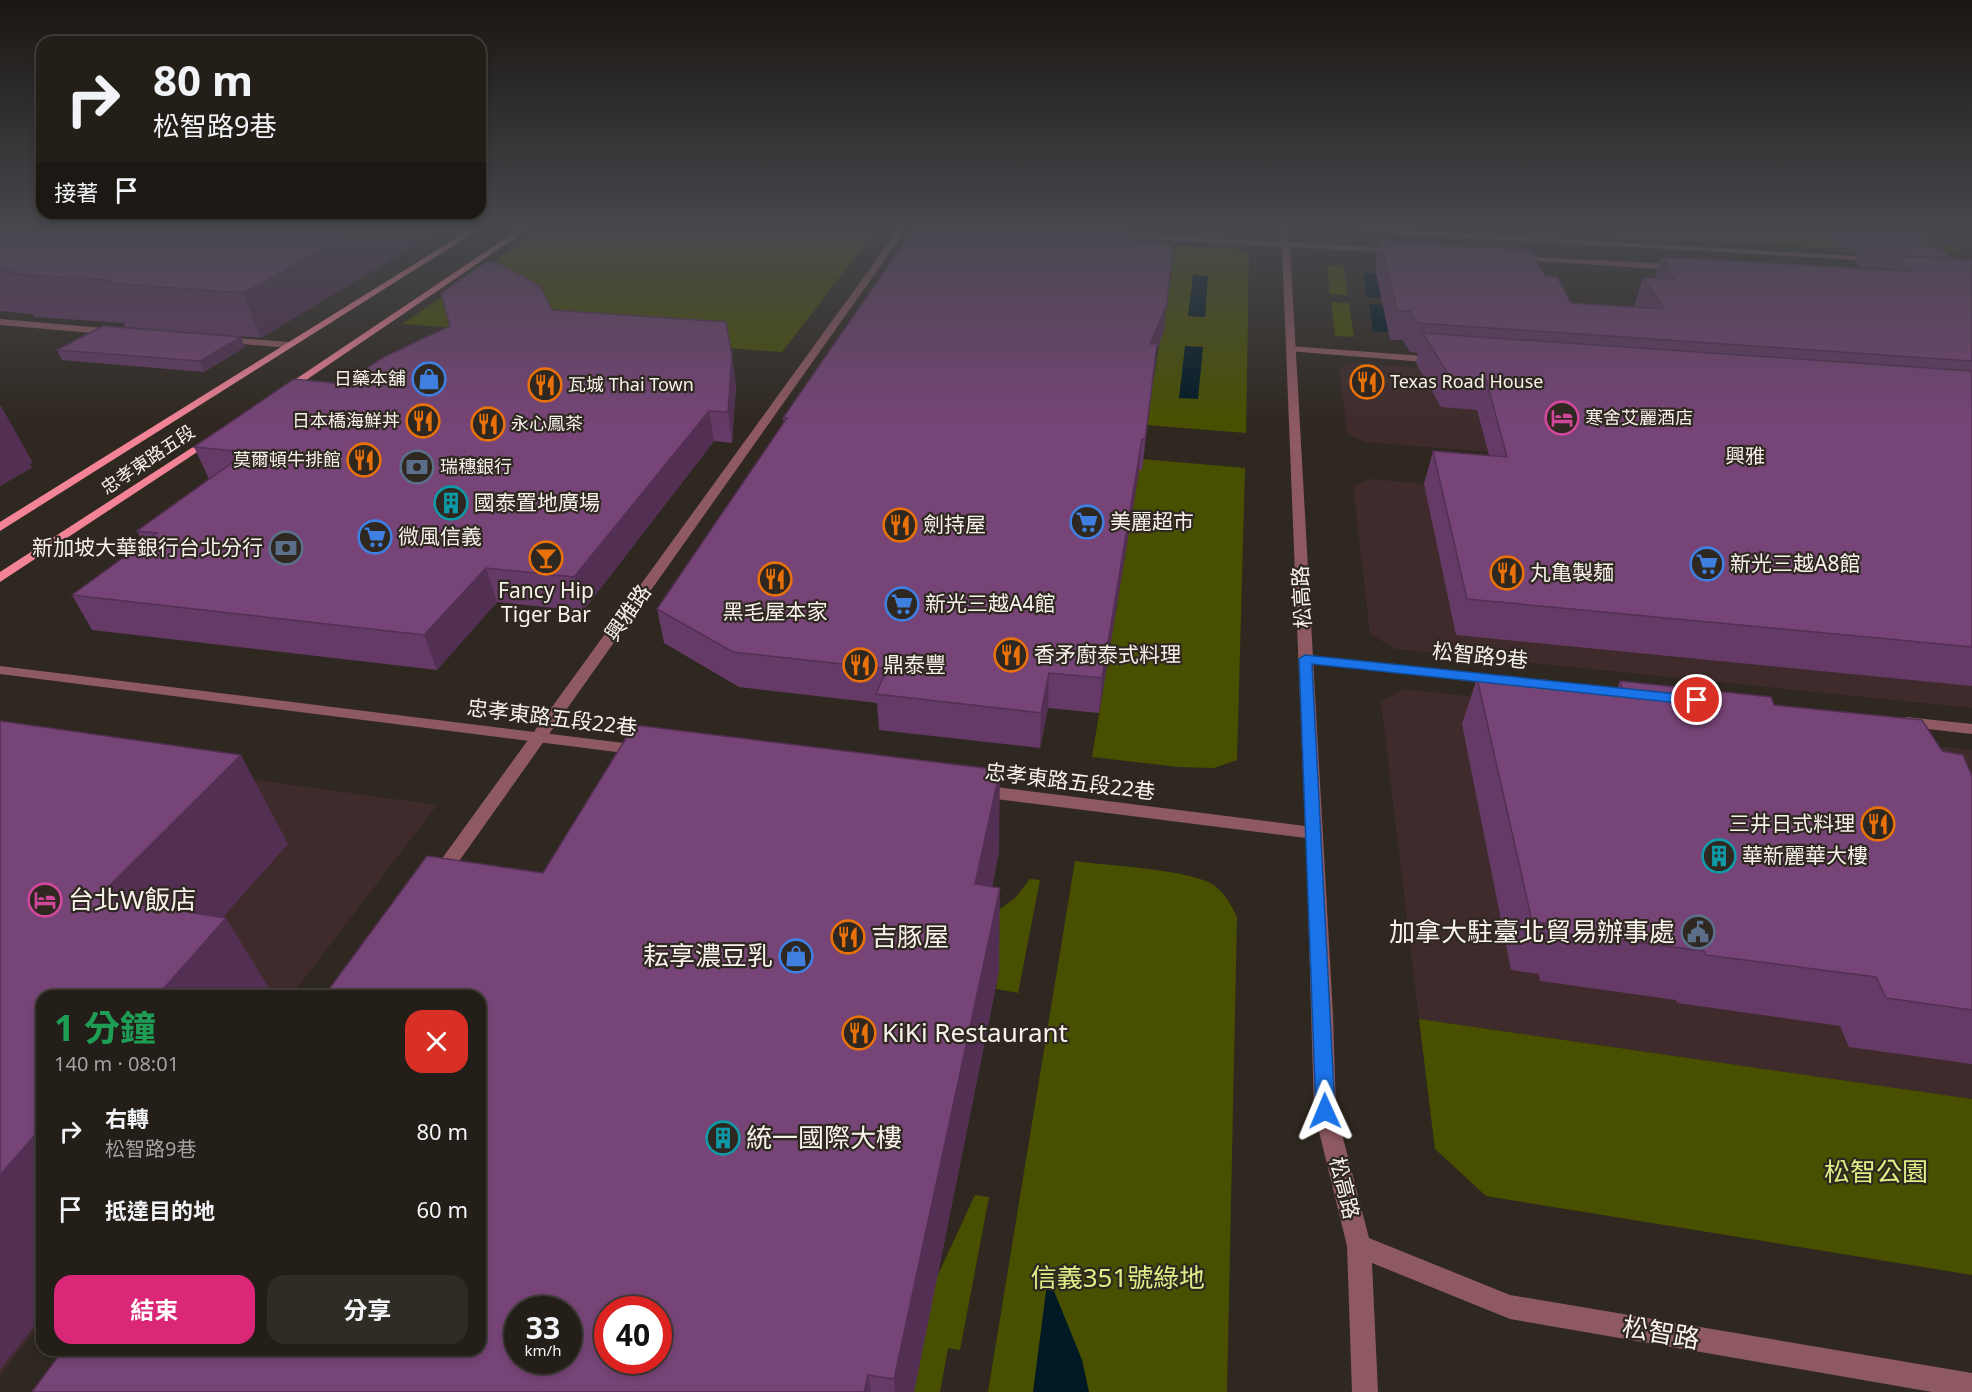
<!DOCTYPE html>
<html lang="zh-TW">
<meta charset="utf-8">
<style>
:root{--surface:#231e18;--page:#2f2b25;--text:#f1f3f6;--muted:#a3a2a2;--line:#403c37;--accent:#db2777}
body{margin:0;font-family:"Noto Sans","Noto Sans TC",sans-serif;background:var(--page);color:var(--text);height:100vh;display:flex;flex-direction:column;font-size:22px;white-space:nowrap}
*{box-sizing:border-box;margin:0}
p{font-size:20px;color:var(--muted)}
.icon{flex:none;width:33px;height:33px;fill:none;stroke:currentColor;stroke-width:2;stroke-linecap:round;stroke-linejoin:round}
.map{position:relative;flex:1;overflow:hidden}
.panel{position:absolute;left:36px;top:990px;width:450px;height:366px;display:flex;flex-direction:column;background:var(--surface);border-radius:18px;box-shadow:0 3px 9px #0003,0 0 0 2px var(--line)}
.panel>*{flex:none}
.hud{position:absolute;left:36px;top:36px;width:450px;height:183px;border-radius:18px;box-shadow:0 3px 9px #0003,0 0 0 2px var(--line);background:#231e18;color:var(--text);overflow:hidden}
.speed{position:absolute;left:504px;top:1296px;display:flex;gap:12px;font-size:30px;font-weight:700;text-align:center}
.speed>*{display:grid;place-content:center;width:78px;height:78px;border-radius:50%;background:var(--surface);box-shadow:0 3px 9px #0003,0 0 0 2px var(--line);line-height:1}
.speed small{font-size:15px;font-weight:400}
.speed .limit{border:9px solid #d22;background:#fff;color:#111}
.pin{position:absolute;display:grid;place-items:center;width:51px;height:51px;color:#fff;margin:-26px;border:3px solid #fff;border-radius:50%;box-shadow:0 2px 6px #0007}
.me{position:absolute;width:66px;margin:-33px;rotate:359deg;stroke-linejoin:round;filter:drop-shadow(0 0 4px #0008)}
.turn{display:flex;align-items:center;gap:21px;height:126px;padding:0 18px;font-size:27px}
.turn .icon{width:78px;height:78px;stroke-width:2.5}
.turn b{display:block;font-size:42px;line-height:51px}
.then{display:flex;align-items:center;height:57px;padding:0 18px;background:#0003;gap:12px;font-size:22px}
.round{display:grid;place-items:center;flex:none;width:63px;height:63px;border-radius:18px;background:var(--page)}
.summary{display:flex;align-items:center;justify-content:space-between;height:102px;padding:0 18px}
h1{font-size:36px;font-weight:700;line-height:45px;color:#1e9e55}
.cta{display:flex;gap:12px;margin-top:auto;padding:12px 18px}
.cta a{flex:1;height:69px;border-radius:18px;background:var(--accent);color:#fff;font-size:24px;font-weight:700;line-height:69px;text-align:center}
.cta a+a{background:var(--page);color:var(--text)}
ul{padding:0;list-style:none}
li{display:flex;align-items:center;gap:18px;height:78px;padding:0 18px}
li div{flex:1}
li b{display:block;font-size:22px}
li em{font-style:normal}
.map>svg:first-child{display:block}
</style>
<div class="map">
<svg width="1972" height="1392" viewBox="0 0 1972 1392">
<rect width="100%" height="100%" fill="#2f2820"/>
<g fill="#3f2b2b">
<path d="M1353,363L1972,407V491L1364,442L1347,433L1339,368Z"/>
<path d="M1370,479L1972,530V708L1395,649L1370,634L1353,486Z"/>
<path d="M1403,689L1972,750V1099L1419,1019L1381,702Z"/>
<path d="M0,744L437,805L291,996H42V1321L0,1376Z"/>
</g>
<g fill="#485000">
<path d="M540,230H876L782,352L402,324Z"/>
<path d="M1472,230H1730L1733,233L1756,234L1753,230L1874,234L1882,241L1953,245L1965,254Z"/>
<path d="M1176,245L1239,249L1249,252L1246,433L1146,425Z"/>
<path d="M1327,265L1343,266L1348,295L1330,294Z"/>
<path d="M1331,302L1349,303L1354,337L1335,336Z"/>
<path d="M1141,459L1245,468L1237,760L1214,768L1179,767L1092,757Z"/>
<path d="M1075,861C1108,866 1186,869 1212,884C1224,891 1231,905 1237,917L1227,1392H988Z"/>
<path d="M1030,879L1040,880L1018,993L996,989L999,971L996,912L1015,898Z"/>
<path d="M1419,1019L1972,1099V1275L1486,1196L1435,1149Z"/>
<path d="M975,1195L989,1197L960,1350L948,1348L940,1392H914L936,1279Z"/>
</g>
<g fill="#001924">
<path d="M1363,273L1376,274L1382,298L1367,297Z"/>
<path d="M1193,275L1208,276L1205,317L1188,316Z"/>
<path d="M1369,304L1383,305L1389,332L1373,331Z"/>
<path d="M1185,346L1203,347L1198,399L1179,398Z"/>
<path d="M1048,1276L1082,1360L1089,1392H1033Z"/>
</g>
<g fill="none" stroke-linecap="round" stroke-linejoin="round">
<path fill="#8e5961" fill-rule="evenodd" d="M898,230H906L445,881L439,883L433,881L430,876L433,871Z"/>
<g fill="#8e5961" fill-rule="evenodd">
<path d="M0,319L115,329L120,332L115,335L0,325Z"/>
<path d="M223,337L289,342L294,345L289,348L220,342V338Z"/>
<path d="M1290,346L1437,357L1442,360L1437,363L1287,351V347Z"/>
<path d="M1305,655L1548,680L1555,685L1548,690L1300,662L1298,659L1300,656Z"/>
<path d="M1906,717L1972,724V734L1901,726L1898,722Z"/>
</g>
<g fill="#8e5961" fill-rule="evenodd">
<path d="M1281,230H1289L1290,242L1398,249L1402,251L1398,253L1290,247L1333,1015L1336,1111L1369,1238L1510,1295L1972,1373V1392H1932L1510,1319L1372,1263L1378,1392H1352L1347,1246L1314,1111L1306,838L980,797L974,795L972,791L974,787L980,785L1305,826L1282,247L1114,237L1110,235L1114,233L1282,242Z"/>
<path d="M1360,230H1400L1876,257L1880,259L1876,261L1364,232Z"/>
<path d="M1512,256L1677,264L1681,267L1677,270L1515,260H1512Z"/>
<path d="M0,666L640,745L646,746L648,750L646,754L640,755L0,674Z"/>
</g>
<g fill="#f38497" fill-rule="evenodd">
<path d="M469,230H478L0,531V522Z"/>
<path d="M518,230H527L287,393L278,391Z"/>
<path d="M210,436L214,437V441L0,582V572Z"/>
</g>
</g>
<g fill="#653a66">
<path d="M0,230H440L261,338L125,327L124,323L35,317L33,314L0,311Z"/>
<path d="M1134,230L1133,243L1164,331L1157,349L1142,470H1139L1099,713L1048,708L1040,748L879,730L877,703L739,687L664,643L657,609L784,423L783,418Z"/>
<path d="M1817,230H1932L1924,247L1952,259L1972,261V686L1456,635L1424,484L1433,451L1489,455L1477,410L1441,407L1416,363L1418,353L1410,352L1403,340H1390L1375,267L1380,241L1545,276L1571,303L1634,307L1643,278L1654,279L1662,257L1863,269L1855,262L1859,253H1844Z"/>
<path d="M552,310L732,356L736,385L732,443L714,441L583,611L497,602L437,670L92,630L72,595L143,543L137,531L210,479H209L194,447L343,384Z"/>
<path d="M245,347L204,372L62,360L57,350Z"/>
<path d="M1477,678L1616,691L1620,681L1774,705L1942,751L1972,776V1064L1849,1047L1840,1026L1677,1003L1676,1000L1540,981L1539,974L1511,970L1462,724Z"/>
<path d="M999,851L992,887L999,971L914,1392H32L543,873Z"/>
</g>
<g fill="#533053">
<path d="M359,230H440L261,338L243,293Z"/>
<path d="M1173,245L1164,331L1157,349L1142,470L1145,440L1150,344Z"/>
<path d="M241,337L245,347L204,372L200,361Z"/>
<path d="M732,356L736,385L732,443L728,412Z"/>
<path d="M0,406H1L33,463L30,464L32,468L0,486Z"/>
<path d="M709,411L714,441L583,611L574,577Z"/>
<path d="M1142,439L1139,470L1099,713L1102,678Z"/>
<path d="M486,568L497,602L437,670L424,635Z"/>
<path d="M1049,673L1048,708L1040,748L1041,713Z"/>
<path d="M241,755L288,844L160,988L97,898Z"/>
<path d="M1000,770L999,851L975,967V884Z"/>
<path d="M1000,888L999,971L914,1392H895L894,1379Z"/>
<path d="M226,918L274,996H157Z"/>
<path d="M42,1127V1316L0,1370V1175Z"/>
<path d="M868,1375L871,1392H864Z"/>
</g>
<g fill="#764477" stroke="#533053" stroke-width="1.5" fill-rule="evenodd">
<path d="M0,230H359L243,293L105,283L110,280L12,274L18,271L0,270Z"/>
<path d="M913,230H1134L1131,243L1173,245L1167,304L1150,344H1157L1145,440L1142,439L1102,678L1049,673L1041,713L876,694L887,669L733,652L657,609L787,418H783Z"/>
<path d="M1380,241L1531,250L1545,276L1557,277L1571,303L1664,309L1643,278L1674,280L1662,264L1668,265L1662,257L1912,271L1893,256L1971,260L1972,261V361L1417,323L1410,311H1397Z"/>
<path d="M1863,244L1939,248L1952,258L1875,254Z"/>
<path d="M486,262H496L540,286L552,310L726,322L732,356L728,412L709,411L574,577L486,568L424,635L72,595L157,533L137,531L247,452L194,447L294,379L343,384L384,357L450,326L441,293Z"/>
<path d="M103,326L241,337L200,361L57,350Z"/>
<path d="M1423,333L1972,371V647L1467,599L1433,451L1507,457L1486,379L1449,376Z"/>
<path d="M1477,678L1623,692L1620,681L1771,697L1774,705L1922,720L1942,751L1963,755L1972,776V1010L1886,998L1876,977L1706,955L1704,951L1563,933L1561,926L1532,921Z"/>
<path d="M0,721L241,755L97,898L226,918L157,996H42V1127L0,1175Z"/>
<path d="M634,725L1000,770L975,884L1000,888L894,1379L868,1375L864,1392H32L63,1350H480V996H324L427,856L543,873ZM518,1310H568V1360H518ZM608,1310H658V1360H608Z"/>
</g>
<linearGradient id="sky" x2="0" y2="1"><stop stop-color="#1a1612"/><stop offset="0.54" stop-color="#47484e"/><stop offset="1" stop-color="#47484e" stop-opacity="0"/></linearGradient>
<rect width="1972" height="425" fill="url(#sky)"/>
<path fill="#1a73e8" stroke="#114b97" stroke-width="1.5" d="M1305,655L1697,696L1704,700L1697,705L1312,664L1335,1111L1332,1117L1325,1120L1318,1117L1316,1111L1299,659Z"/>
<defs>
<g id="shop-ring" transform="scale(1.725)"><circle r="9.5" fill="#2f2820" stroke="#3f7fe0" stroke-width="1.5"/><path d="M-5-2.5h2.3a2.7 3.5 0 0 1 5.4 0H5L5.5 6h-11ZM-1.5-2.5h3a1.5 2.3 0 0 0-3 0Z" fill="#3f7fe0"/></g>
<g id="restaurant-ring" transform="scale(1.725)"><circle r="9.5" fill="#2f2820" stroke="#e8710a" stroke-width="1.5"/><path d="M-5-6h1v4h1v-4h1v4h1v-4h1v5L-1.5 .5V6h-2V.5L-5-1ZM5-6V6H3V1.5H1.5Q1.5-4 5-6Z" fill="#e8710a"/></g>
<g id="hotel-ring" transform="scale(1.725)"><circle r="9.5" fill="#2f2820" stroke="#d1479c" stroke-width="1.5"/><path d="M-6-4.5h1.5V1H6V5H4.5V3h-9V5H-6ZM-4 0a1.8 1.8 0 1 1 3.6 0ZM.5 0V-2.5h3Q6-2.5 6 0Z" fill="#d1479c"/></g>
<g id="bank-ring" transform="scale(1.725)"><circle r="9.5" fill="#2f2820" stroke="#5c6f8a" stroke-width="1.5"/><path d="M-6-4H6V4H-6ZM0-2.3a2.3 2.3 0 1 0 0 4.6a2.3 2.3 0 1 0 0-4.6Z" fill="#5c6f8a"/></g>
<g id="building-ring" transform="scale(1.725)"><circle r="9.5" fill="#2f2820" stroke="#0f9aa8" stroke-width="1.5"/><path d="M-4-6H4V6H1V3H-1V6H-4ZM-2.5-4.3h1.7v1.8h-1.7ZM.8-4.3h1.7v1.8H.8ZM-2.5-1h1.7V.8h-1.7ZM.8-1h1.7V.8H.8Z" fill="#0f9aa8"/></g>
<g id="supermarket-ring" transform="scale(1.725)"><circle r="9.5" fill="#2f2820" stroke="#3f7fe0" stroke-width="1.5"/><path d="M-6-5.5h2.5l.6 2H6L4.5 2H-2.5L-4.4-4H-6ZM-1.5 3.2a1.3 1.3 0 1 0 .1 0ZM3 3.2a1.3 1.3 0 1 0 .1 0Z" fill="#3f7fe0"/></g>
<g id="bar-ring" transform="scale(1.725)"><circle r="9.5" fill="#2f2820" stroke="#e8710a" stroke-width="1.5"/><path d="M-6-5H6L.8 .8V4.5H3.5V6h-7V4.5H-.8V.8Z" fill="#e8710a"/></g>
<g id="civic-ring" transform="scale(1.725)"><circle r="9.5" fill="#2f2820" stroke="#5c6f8a" stroke-width="1.5"/><path d="M-.6-6.5H3V-4.5H.6V-3L4-1V1h2V6H-6V1h2V-1L-.6-3ZM-1.2 2.5V6h2.4V2.5Z" fill="#5c6f8a"/></g>
</defs>
<g fill-rule="evenodd">
<use href="#shop-ring" x="429" y="379"/>
<use href="#restaurant-ring" x="1367" y="382"/>
<use href="#restaurant-ring" x="545" y="385"/>
<use href="#hotel-ring" x="1562" y="418"/>
<use href="#restaurant-ring" x="423" y="421"/>
<use href="#restaurant-ring" x="488" y="424"/>
<use href="#restaurant-ring" x="364" y="460"/>
<use href="#bank-ring" x="417" y="467"/>
<use href="#building-ring" x="451" y="503"/>
<use href="#supermarket-ring" x="1087" y="522"/>
<use href="#restaurant-ring" x="900" y="525"/>
<use href="#supermarket-ring" x="375" y="537"/>
<use href="#bank-ring" x="286" y="548"/>
<use href="#bar-ring" x="546" y="558"/>
<use href="#supermarket-ring" x="1707" y="564"/>
<use href="#restaurant-ring" x="1507" y="573"/>
<use href="#restaurant-ring" x="775" y="579"/>
<use href="#supermarket-ring" x="902" y="604"/>
<use href="#restaurant-ring" x="1011" y="655"/>
<use href="#restaurant-ring" x="860" y="665"/>
<use href="#restaurant-ring" x="1878" y="824"/>
<use href="#building-ring" x="1719" y="856"/>
<use href="#hotel-ring" x="45" y="900"/>
<use href="#civic-ring" x="1698" y="932"/>
<use href="#restaurant-ring" x="848" y="937"/>
<use href="#shop-ring" x="796" y="956"/>
<use href="#restaurant-ring" x="859" y="1033"/>
<use href="#building-ring" x="723" y="1138"/>
</g>
<g text-anchor="middle" stroke-width="4.5" stroke-linejoin="round" paint-order="stroke">
<g font-size="18" fill="#f7f2ec" stroke="#2f2820" text-anchor="start">
<text x="406" y="385" text-anchor="end">日藥本舖</text>
<text x="1390" y="388">Texas Road House</text>
<text x="568" y="391">瓦城 Thai Town</text>
<text x="1585" y="424">寒舍艾麗酒店</text>
<text x="400" y="427" text-anchor="end">日本橋海鮮丼</text>
<text x="511" y="430">永心鳳茶</text>
<text x="341" y="466" text-anchor="end">莫爾頓牛排館</text>
<text x="440" y="473">瑞穗銀行</text>
</g>
<g font-size="18" fill="#f7f2ec" stroke="#2f2820">
<text transform="translate(148 460) rotate(-34)" y="6">忠孝東路五段</text>
</g>
<g font-size="20" fill="#f7f2ec" stroke="#2f2820">
<text x="1745" y="463">興雅</text>
</g>
<g font-size="21" fill="#f7f2ec" stroke="#2f2820" text-anchor="start">
<text x="474" y="510">國泰置地廣場</text>
<text x="1110" y="529">美麗超市</text>
<text x="923" y="532">劍持屋</text>
<text x="398" y="544">微風信義</text>
<text x="263" y="555" text-anchor="end">新加坡大華銀行台北分行</text>
<text x="1730" y="571">新光三越A8館</text>
<text x="1530" y="580">丸亀製麺</text>
<text x="546" y="598" text-anchor="middle">Fancy Hip<tspan x="546" dy="24">Tiger Bar</tspan></text>
<text x="925" y="611">新光三越A4館</text>
<text x="775" y="619" text-anchor="middle">黑毛屋本家</text>
<text x="1034" y="662">香矛廚泰式料理</text>
<text x="883" y="672">鼎泰豐</text>
<text x="1855" y="831" text-anchor="end">三井日式料理</text>
<text x="1742" y="863">華新麗華大樓</text>
</g>
<g font-size="21" fill="#f7f2ec" stroke="#2f2820">
<text transform="translate(1302 597) rotate(-93)" y="7">松高路</text>
<text transform="translate(628 613) rotate(-55)" y="7">興雅路</text>
<text transform="translate(1480 656) rotate(6)" y="7">松智路9巷</text>
<text transform="translate(552 718) rotate(7)" y="7">忠孝東路五段22巷</text>
<text transform="translate(1070 782) rotate(7)" y="7">忠孝東路五段22巷</text>
<text transform="translate(1344 1188) rotate(76)" y="7">松高路</text>
</g>
<g font-size="26" fill="#f7f2ec" stroke="#2f2820" text-anchor="start">
<text x="68" y="909">台北W飯店</text>
<text x="1675" y="941" text-anchor="end">加拿大駐臺北貿易辦事處</text>
<text x="871" y="946">吉豚屋</text>
<text x="773" y="965" text-anchor="end">耘享濃豆乳</text>
<text x="882" y="1042">KiKi Restaurant</text>
<text x="746" y="1147">統一國際大樓</text>
</g>
<g font-size="26" fill="#dfef87" stroke="#2f2820">
<text x="1876" y="1181">松智公園</text>
<text x="1118" y="1287">信義351號綠地</text>
</g>
<g font-size="26" fill="#f7f2ec" stroke="#2f2820">
<text transform="translate(1661 1333) rotate(10)" y="9">松智路</text>
</g>
</g>
</svg>
<div class="speed"><div>33<small>km/h</small></div><div class="limit">40</div></div>
<div class="pin" style="left:1697px;top:700px;background:#d93025"><svg class="icon" aria-label="arrive" viewBox="0 0 24 24"><path d="M6 21V4h12l-3 4 3 4H6"/></svg></div>
<svg class="me" style="left:1325px;top:1111px" viewBox="-20 -20 40 40"><path d="M0-17L14 15 0 8-14 15z" fill="#1a73e8" stroke="#fff" stroke-width="4"/></svg>
<div class="hud">
<div class="turn"><svg class="icon" aria-label="right" viewBox="0 0 24 24"><path d="M7 20v-9h11M14 6l5 5-5 5"/></svg><div><b>80 m</b>松智路9巷</div></div>
<div class="then">接著<svg class="icon" aria-label="arrive" viewBox="0 0 24 24"><path d="M6 21V4h12l-3 4 3 4H6"/></svg></div>
</div>
<section class="panel">
<div class="summary"><div><h1>1 分鐘</h1><p>140 m · 08:01</p></div><a class="round" style="background:#d93025;color:#fff"><svg class="icon" aria-label="close" viewBox="0 0 24 24"><path d="M6 6l12 12M18 6L6 18"/></svg></a></div>
<ul>
<li><svg class="icon" aria-label="right" viewBox="0 0 24 24"><path d="M7 20v-9h11M14 6l5 5-5 5"/></svg><div><b>右轉</b><p>松智路9巷</p></div><em>80 m</em></li>
<li><svg class="icon" aria-label="arrive" viewBox="0 0 24 24"><path d="M6 21V4h12l-3 4 3 4H6"/></svg><div><b>抵達目的地</b></div><em>60 m</em></li>
</ul>
<div class="cta"><a>結束</a><a>分享</a></div>
</section>
</div>
